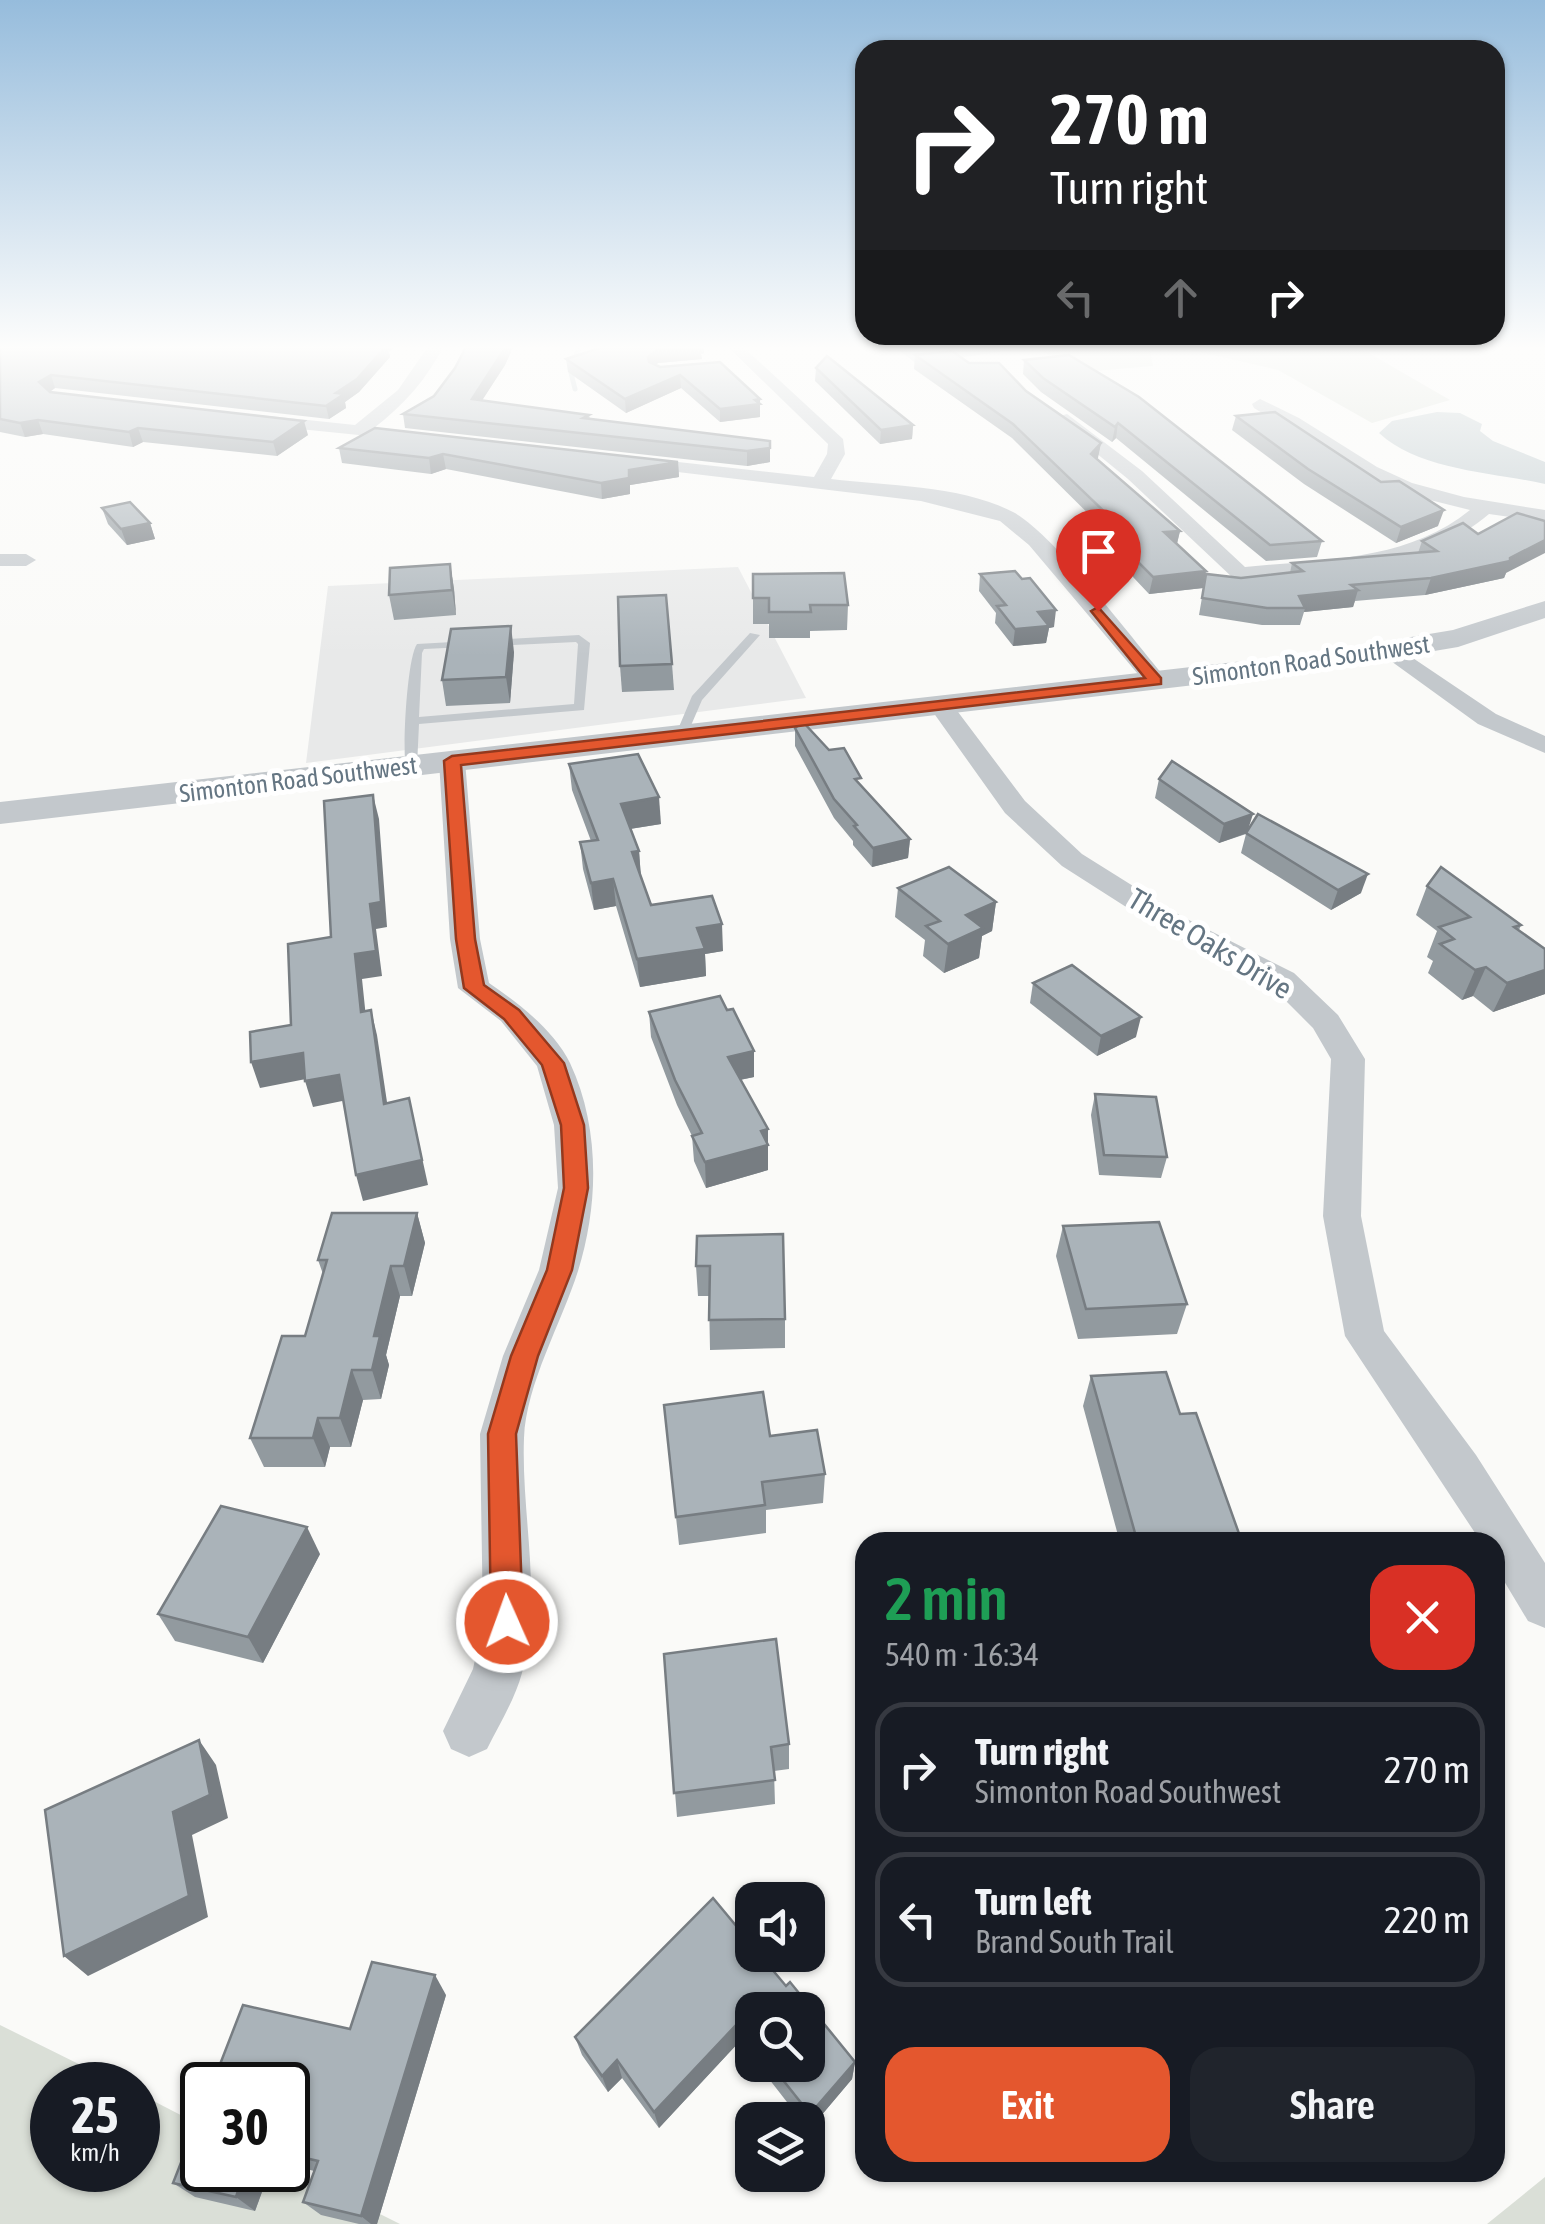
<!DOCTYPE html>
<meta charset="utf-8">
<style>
:root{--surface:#171b24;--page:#20242c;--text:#f1f3f6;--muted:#9ea1a6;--line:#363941;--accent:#e4572e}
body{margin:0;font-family:"Asap Condensed",sans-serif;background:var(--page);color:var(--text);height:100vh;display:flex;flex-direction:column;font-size:38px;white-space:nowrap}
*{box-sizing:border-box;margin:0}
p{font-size:32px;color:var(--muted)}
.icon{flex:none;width:55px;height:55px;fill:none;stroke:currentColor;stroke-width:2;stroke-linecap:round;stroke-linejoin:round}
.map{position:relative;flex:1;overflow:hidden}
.drawer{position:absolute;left:855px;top:1532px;width:650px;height:650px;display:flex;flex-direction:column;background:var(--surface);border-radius:30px;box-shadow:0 2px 8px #0004}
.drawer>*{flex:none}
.banner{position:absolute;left:855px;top:40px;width:650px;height:305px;border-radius:30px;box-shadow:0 2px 8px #0004;background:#202124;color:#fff;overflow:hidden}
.buttons{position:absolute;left:735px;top:1882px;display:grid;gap:20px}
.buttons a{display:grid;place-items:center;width:90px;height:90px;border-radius:20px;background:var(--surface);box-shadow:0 2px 8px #0004;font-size:50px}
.speed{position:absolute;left:30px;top:2062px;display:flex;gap:20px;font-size:50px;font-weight:700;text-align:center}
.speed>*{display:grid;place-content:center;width:130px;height:130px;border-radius:50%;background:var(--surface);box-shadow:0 2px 8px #0004;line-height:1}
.speed small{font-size:25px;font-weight:400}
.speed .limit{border:5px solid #111;border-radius:15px;background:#fff;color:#111}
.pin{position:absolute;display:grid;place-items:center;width:85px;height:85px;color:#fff;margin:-102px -42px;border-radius:50% 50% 50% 0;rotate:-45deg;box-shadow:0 0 10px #0007}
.pin .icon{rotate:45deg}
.me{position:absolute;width:110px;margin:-55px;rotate:358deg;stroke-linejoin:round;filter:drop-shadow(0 0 8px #0008)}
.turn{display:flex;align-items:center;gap:35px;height:210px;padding:0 30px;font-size:45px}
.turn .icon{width:130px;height:130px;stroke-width:2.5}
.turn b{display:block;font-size:70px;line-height:85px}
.lanes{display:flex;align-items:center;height:95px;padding:0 30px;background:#0003;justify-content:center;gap:50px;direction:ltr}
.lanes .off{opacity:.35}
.round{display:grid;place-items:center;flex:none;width:105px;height:105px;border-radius:30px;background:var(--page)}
.overview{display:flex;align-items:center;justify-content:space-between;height:170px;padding:0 30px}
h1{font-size:60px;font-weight:600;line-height:75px;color:#1e9e55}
.cta{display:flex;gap:20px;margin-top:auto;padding:20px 30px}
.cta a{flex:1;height:115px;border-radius:30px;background:var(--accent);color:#fff;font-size:40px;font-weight:600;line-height:115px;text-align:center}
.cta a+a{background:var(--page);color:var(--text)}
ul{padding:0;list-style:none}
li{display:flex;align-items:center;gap:30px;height:135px;margin:0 20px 15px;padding:0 10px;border:5px solid var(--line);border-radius:30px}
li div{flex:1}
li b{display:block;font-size:38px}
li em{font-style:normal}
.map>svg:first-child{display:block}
</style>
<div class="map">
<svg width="1545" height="2224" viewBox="0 0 1545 2224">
<rect width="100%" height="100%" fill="#fafaf8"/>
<path fill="#e8e9e9" d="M738,567L806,698L306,763L328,586Z"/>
<g fill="#dadfd7">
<path d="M1024,345H1355L1450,400L1372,423L1278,370L1170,345L1150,349L1153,366L1094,371Z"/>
<path d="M0,2025L121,2085H52V2170H138V2093L202,2126V2170L288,2168L400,2224H0Z"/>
<path d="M1545,2177V2224H1487Z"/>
</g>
<g fill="#bbc7cb">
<path d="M892,345H1004L1012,350L917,364Z"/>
<path d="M1437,412L1460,413L1482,424L1480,431L1493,441L1545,462V484C1493,472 1420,471 1379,433L1392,421Z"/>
</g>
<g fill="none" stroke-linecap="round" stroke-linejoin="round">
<path stroke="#bbc7cb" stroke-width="5" d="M575,389L571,373L579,345"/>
<g fill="#c3c8cc" fill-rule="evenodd">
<path d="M750,633L760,635L702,700L686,737H678L676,734L692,696Z"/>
<path d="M579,635L590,643L584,710L419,724L417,766L411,770L406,769C402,750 407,658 417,644ZM576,642L578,644L574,704L419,717L422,653L424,649Z"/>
</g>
<g fill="#c3c8cc" fill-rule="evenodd">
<path d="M429,345H444C427,379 404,405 374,428L418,433V441L260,425L252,420L260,415L355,425L398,390Z"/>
<path d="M726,345H741L843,439L845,454L831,479C889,486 960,485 1013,512C1053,533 1131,637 1164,676L1168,681L1164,686H1148L1029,545L1000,521L921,501L627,466L624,462L633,457L814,477L827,454L828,444Z"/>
<path d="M1260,399L1299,418L1377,467L1412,483L1464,497L1545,510V522L1489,514C1419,573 1327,571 1240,580L1233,578L1128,479L1053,418L1067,414L1142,471L1245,567C1322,559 1406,562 1470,510L1418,497L1364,475L1254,408L1252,404Z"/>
<path d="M0,554H26L36,560L26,566H0Z"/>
<path d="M1392,644L1496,714L1545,736V753L1478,724L1384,656L1380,651Z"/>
<path d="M940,698L949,700L1025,801L1082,854L1181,916L1294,973L1338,1015L1365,1059L1361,1216L1384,1331L1476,1455L1545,1563V1628L1528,1621L1495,1566V1542H1481L1345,1336L1323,1216L1331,1059L1313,1028L1272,987L1159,928L1062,866L1005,813L928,705Z"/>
<path d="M452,753L465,761L480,939L489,983C518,1003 554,1030 570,1063C600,1127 599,1204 578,1271C562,1322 526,1384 524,1438C521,1515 543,1597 522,1673C515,1699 499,1725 487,1749L469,1757L451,1749L443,1731L473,1669L483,1622L480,1434L503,1356L539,1270L558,1188L554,1125L537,1066L501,1021L458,988L450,939L439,761Z"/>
</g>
<path fill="#c3c8cc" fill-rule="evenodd" d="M1545,601V618L1458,647L1315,671L0,824V802L1315,653L1453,630Z"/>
</g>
<g fill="#929a9f">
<path d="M0,345H396L389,352L390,357L359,392L345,402L346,408L329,419L55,388L50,392L308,435L277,456L143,442L133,447L43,434L25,437L0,432Z"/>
<path d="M467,345H514L505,365L482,400L589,415L590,419L770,441V462L747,466L405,428L403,414L434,396L455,368Z"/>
<path d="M704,353L701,354L702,359L658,363L655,365L760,399V417L720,422L681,388L626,413L568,372L566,359Z"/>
<path d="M915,355L969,363L1026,391L1101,443L1097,459L1180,531L1177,544L1203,588L1149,594L1133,577V558L1012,438L914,369Z"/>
<path d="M1024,360L1322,541L1317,557L1266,561L1116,438L1112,442L1041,392L1023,374Z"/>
<path d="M816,368L913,425L912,439L880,444L815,381Z"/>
<path d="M1236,416L1381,482L1438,526L1396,543L1304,484L1232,430Z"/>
<path d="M339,448L678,462L679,477L630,485V494L602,499L446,469L431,474L342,463Z"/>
<path d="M102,508L150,523L155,539L127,545L108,524Z"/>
<path d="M1422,541L1506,573L1504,578L1425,595L1355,601L1353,607L1304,612L1300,625H1262L1199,615L1206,574L1241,578L1290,573L1292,563L1418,553Z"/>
<path d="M450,564L454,589L456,615L394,620L389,595Z"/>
<path d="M753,574L848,605L847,630L810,631V638H769V624H753Z"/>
<path d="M980,574L1054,627L1049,628L1046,643L1013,646L995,623L996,613L979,591Z"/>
<path d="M514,652L510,703L446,706L442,680Z"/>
<path d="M672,664L674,690L622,692L620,666Z"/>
<path d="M795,728L861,786L910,839L908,858L872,867L853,845V841L834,818L795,746Z"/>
<path d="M569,764L661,824L630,829L639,851L641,878L651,905L723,951L705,954L706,976L640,987L616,906L594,910L583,869L580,842L591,841L572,790Z"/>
<path d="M1159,779L1248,830L1361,893L1331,910L1241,853L1246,834L1219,843L1155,798Z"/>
<path d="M1427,886L1521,925L1519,930L1545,949V994L1493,1012L1473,996L1462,1000L1428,973L1433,961L1427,957L1437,931L1416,915Z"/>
<path d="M898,888L996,902L992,931L982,936L979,958L944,973L923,956L925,940L895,917Z"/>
<path d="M1033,983L1136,1037L1097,1056L1030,1003Z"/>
<path d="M649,1012L754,1077L740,1080L768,1129V1170L706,1188L694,1161L692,1136L677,1105L651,1037Z"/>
<path d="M1095,1094L1167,1157L1161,1178L1099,1175L1091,1115Z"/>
<path d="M417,1213L425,1243L412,1296H400L386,1355L389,1365L381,1399L363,1400L351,1447H330L325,1467H264L250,1438L305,1336L323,1274L318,1260Z"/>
<path d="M1063,1226L1187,1304L1177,1334L1078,1339L1056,1256Z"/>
<path d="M697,1236L785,1319V1348L710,1350L709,1296H698L696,1266Z"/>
<path d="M1091,1376L1180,1414L1242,1542H1118L1119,1539L1083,1406Z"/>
<path d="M664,1405L770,1436L825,1474L823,1503L766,1510V1533L679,1545Z"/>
<path d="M320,1554L263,1663L175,1641L158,1614Z"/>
<path d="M664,1654L789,1744V1769L774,1771L775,1804L677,1817Z"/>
<path d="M786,1986L855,2062L852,2079L809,2130L808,2120H801L758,2065H808L752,2010V2059L739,2042L659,2128L622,2078L608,2092L582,2055L575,2037Z"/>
<path d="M446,1995L377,2224H359L321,2215L303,2202L314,2171L288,2164V2085L350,2029Z"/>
<path d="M202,2170H270L255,2211L195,2197L173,2183Z"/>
</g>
<g fill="#777d82">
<path d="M382,345H396L389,352L390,357L359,392L345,402L346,408L329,419L326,406L336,393Z"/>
<path d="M507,345H514L505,365L474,413L472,399Z"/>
<path d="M696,345H704V353L701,354L702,359L658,363L648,370V357L657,350Z"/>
<path d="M51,375L55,388L43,396L39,382Z"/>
<path d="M680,375L681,388L626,413L625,399Z"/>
<path d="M760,399V417L720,422V409Z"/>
<path d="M38,420L43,434L25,437L20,423Z"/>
<path d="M304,421L308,435L277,456L273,442Z"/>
<path d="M1118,423L1116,438L1112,442L1115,427Z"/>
<path d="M913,425L912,439L880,444L881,430Z"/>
<path d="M138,428L143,442L133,447L129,432Z"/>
<path d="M1101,443L1098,458L1089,469L1091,454Z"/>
<path d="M770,448V462L747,466V451Z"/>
<path d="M443,454L446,469L431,474L429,458Z"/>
<path d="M678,462L679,477L630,485V494L602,499L601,483L629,470Z"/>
<path d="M1444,510L1438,526L1396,543L1401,527Z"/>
<path d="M150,523L155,539L127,545L121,529Z"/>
<path d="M1180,531L1176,547L1164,532Z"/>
<path d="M1545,540V553L1506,573L1504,578L1425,595L1431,578L1510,558Z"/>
<path d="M450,564L454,589L456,615L452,590Z"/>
<path d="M1206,571L1203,588L1149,594L1153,577Z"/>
<path d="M1358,590L1353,607L1304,612L1305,608L1299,596Z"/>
<path d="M1056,610L1054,627L1049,628L1046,643L1013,646L1015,629L1038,612Z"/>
<path d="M511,626L514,652L510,703L506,677Z"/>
<path d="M373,795L379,819L387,927L376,929L382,976L362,979L368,1037L361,1012L355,954L370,904Z"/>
<path d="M659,797L661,824L623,830L621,804Z"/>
<path d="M1253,814L1247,833L1219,843L1224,824Z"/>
<path d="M910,839L908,858L872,867L873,848Z"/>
<path d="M639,851L641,878L632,852Z"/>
<path d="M1368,874L1361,893L1331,910L1338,890Z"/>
<path d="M613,879L616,906L594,910L591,883Z"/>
<path d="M996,902L992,931L982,936L979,958L944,973L948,944L966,915Z"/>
<path d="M722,924L723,951L705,954L706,976L640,987L637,959L697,928Z"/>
<path d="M1486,967L1473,996L1462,1000L1475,970Z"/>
<path d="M1545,970V994L1493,1012L1507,983Z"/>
<path d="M371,1010L377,1035L391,1129L384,1104Z"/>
<path d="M1141,1017L1136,1037L1097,1056L1101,1036Z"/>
<path d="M754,1051V1077L729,1082L728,1057Z"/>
<path d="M303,1053L311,1078L260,1088L251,1062Z"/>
<path d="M339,1075L347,1100L313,1107L305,1081Z"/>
<path d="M409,1098L428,1185L363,1201L356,1175Z"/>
<path d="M768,1129V1170L706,1188L705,1162L761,1131Z"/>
<path d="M417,1213L425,1243L412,1296L404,1266Z"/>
<path d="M391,1266L400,1296L386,1355L389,1365L381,1399L372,1370L374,1336Z"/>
<path d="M352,1370L363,1400L351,1447L340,1418Z"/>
<path d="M318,1418L330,1447L325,1467L313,1438Z"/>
<path d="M307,1527L320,1554L263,1663L248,1637Z"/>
<path d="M199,1740L216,1765L228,1818L192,1835L208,1917L88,1976L64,1956L173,1812Z"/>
<path d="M435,1975L446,1995L377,2224H371L361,2216Z"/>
<path d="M738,2023L739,2042L659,2128L654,2112Z"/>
<path d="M617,2060L622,2078L608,2092L602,2076Z"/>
<path d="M855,2062L852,2079L809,2130L810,2114Z"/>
<path d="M245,2170H270L255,2211L236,2197Z"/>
</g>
<g fill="#aab3b9" stroke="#777d82" stroke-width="2.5">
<path d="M0,345H387L357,379L336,393L344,394L326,406L51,375L39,382L50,392L304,421L273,442L138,428L129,432L38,420L20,423L0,419Z"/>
<path d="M467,345H507L472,399L589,415L583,418L770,441V448L747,451L403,414L434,396L455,368Z"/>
<path d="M609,345H699L701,347L657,350L648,357L649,362L660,367L720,362L760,399L755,400L760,404L720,409L680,375L625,399L566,359Z"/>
<path d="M952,351L969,363H999L1026,391L1101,443L1091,454L1180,531L1164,532L1206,571L1153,577L1136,560V542L1013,424L915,355Z"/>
<path d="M1069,355L1139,397L1322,541L1270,545L1118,423L1115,427L1043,378L1024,360Z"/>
<path d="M827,356L913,425L881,430L816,368Z"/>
<path d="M1275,412L1381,482L1399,481L1444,510L1401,527L1308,469L1236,416Z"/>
<path d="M375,428L678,462L629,470V478L601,483L443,454L429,458L339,448Z"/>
<path d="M130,502L150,523L121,529L102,508Z"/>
<path d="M1517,513L1545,521V540L1510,558V561L1431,578L1351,585L1358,590L1299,596L1305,608H1267L1202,598L1206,574L1241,578L1303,571L1292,563L1437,551L1422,541L1463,523L1478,534Z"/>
<path d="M450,564L452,590L389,595L390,568Z"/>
<path d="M1015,571L1022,579L1030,578L1056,610L1038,612L1049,626L1015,629L997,606L1006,605L980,574Z"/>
<path d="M844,573L848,605H810L811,612H769V598H753V574Z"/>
<path d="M666,595L672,664L620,666L618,597Z"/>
<path d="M511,626L506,677L442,680L451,629Z"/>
<path d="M803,722L829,750L844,748L861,778L855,779L910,839L873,848L854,826L857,825L834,799L795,728Z"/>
<path d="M638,754L659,797L621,804L639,851L632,852L651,905L712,896L722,924L697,928L705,949L637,959L613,879L591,883L580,842L598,840L569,764Z"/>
<path d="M1172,761L1253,814L1224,824L1159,779Z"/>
<path d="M373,795L381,902L370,904L376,951L355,954L361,1012L371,1010L384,1104L409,1098L422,1160L356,1175L339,1075L305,1081L303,1053L251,1062L250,1032L291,1025L288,944L331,937L324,801Z"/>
<path d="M1258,814L1368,874L1338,890L1246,833Z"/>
<path d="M949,867L996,902L966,915L983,928L948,944L926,926L940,921L898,888Z"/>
<path d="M1441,867L1521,925L1514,927L1545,949V970L1507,983L1486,967L1475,970L1440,944L1454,939L1439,927L1470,917L1427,886Z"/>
<path d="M1072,965L1141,1017L1101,1036L1033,983Z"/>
<path d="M720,996L727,1010L733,1009L754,1051L728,1057L768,1129L761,1131L768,1145L705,1162L692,1136L702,1133L675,1080L649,1012Z"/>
<path d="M1095,1094L1156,1097L1167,1157L1104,1155Z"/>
<path d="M332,1213H417L404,1266H391L374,1336H380L372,1370H352L340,1418H318L313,1438H250L282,1336H305L327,1260H318Z"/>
<path d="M1159,1222L1187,1304L1086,1309L1063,1226Z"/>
<path d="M783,1234L785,1319L709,1320L710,1266H696L697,1236Z"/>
<path d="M1166,1372L1180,1414L1196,1413L1242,1542H1123L1121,1534L1135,1533L1091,1376Z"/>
<path d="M763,1392L770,1436L817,1430L825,1474L762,1482L765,1505L676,1517L664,1405Z"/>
<path d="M221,1506L307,1527L248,1637L158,1614Z"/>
<path d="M776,1639L789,1744L771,1747L775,1780L674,1793L664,1654Z"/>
<path d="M199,1740L210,1795L173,1812L189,1896L64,1956L45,1810Z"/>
<path d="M713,1898L752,1945V1955H760L786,1986L790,1982L855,2062L810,2114L771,2065H808V2010H752V2042L738,2023L654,2112L617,2060L602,2076L575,2037Z"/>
<path d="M372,1962L435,1975L361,2216L303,2202L318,2161L288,2154V2085H212L243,2005L350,2029Z"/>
<path d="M202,2109V2170H245L236,2197L173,2183Z"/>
</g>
<linearGradient id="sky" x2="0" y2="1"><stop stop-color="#96bcdc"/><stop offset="0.53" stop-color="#fdfdfc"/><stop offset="1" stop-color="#fdfdfc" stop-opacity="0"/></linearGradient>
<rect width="1545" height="656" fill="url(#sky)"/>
<path fill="#e4572e" stroke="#94391e" stroke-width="2.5" d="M1098,607L1161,678V684L461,765L475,939L484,985L519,1010L564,1063L584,1125L588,1188L572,1270L538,1356L516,1434L523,1622L518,1633L507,1637L496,1633L491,1622L488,1434L511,1356L547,1270L564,1188L561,1125L542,1065L504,1019L464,988L456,939L444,761L452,756L1145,678L1091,611Z"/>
<g text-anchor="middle" stroke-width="10" stroke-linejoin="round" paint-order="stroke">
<g font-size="25" fill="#657683" stroke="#fff">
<text transform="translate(1311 660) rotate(-8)" y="9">Simonton Road Southwest</text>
<text transform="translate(298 779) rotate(-7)" y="9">Simonton Road Southwest</text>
</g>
<g font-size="30" fill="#657683" stroke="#fff">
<text transform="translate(1210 944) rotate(31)" y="10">Three Oaks Drive</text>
</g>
</g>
</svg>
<div class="buttons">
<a><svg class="icon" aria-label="sound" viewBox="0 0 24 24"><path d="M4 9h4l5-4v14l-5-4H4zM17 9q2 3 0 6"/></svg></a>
<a><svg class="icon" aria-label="search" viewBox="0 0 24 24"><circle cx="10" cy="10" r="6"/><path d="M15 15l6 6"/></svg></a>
<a><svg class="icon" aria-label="layers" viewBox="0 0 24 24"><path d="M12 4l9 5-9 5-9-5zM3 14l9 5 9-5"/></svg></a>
</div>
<div class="speed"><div>25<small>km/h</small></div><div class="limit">30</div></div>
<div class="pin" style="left:1098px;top:611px;background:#d93025"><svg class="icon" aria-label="arrive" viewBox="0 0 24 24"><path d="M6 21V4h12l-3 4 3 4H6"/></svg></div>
<svg class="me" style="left:507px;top:1622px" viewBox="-20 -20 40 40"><circle r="17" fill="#e4572e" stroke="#fff" stroke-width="3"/><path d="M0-11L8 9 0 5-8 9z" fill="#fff"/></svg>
<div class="banner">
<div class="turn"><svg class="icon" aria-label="right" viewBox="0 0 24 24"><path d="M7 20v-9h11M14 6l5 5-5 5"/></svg><div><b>270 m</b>Turn right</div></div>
<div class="lanes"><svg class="icon off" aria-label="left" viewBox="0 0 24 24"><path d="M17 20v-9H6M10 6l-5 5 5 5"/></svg><svg class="icon off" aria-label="ahead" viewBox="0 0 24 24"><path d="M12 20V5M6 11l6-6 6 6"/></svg><svg class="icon" aria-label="right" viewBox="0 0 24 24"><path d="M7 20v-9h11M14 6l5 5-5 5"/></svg></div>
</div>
<section class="drawer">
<div class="overview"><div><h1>2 min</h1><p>540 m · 16:34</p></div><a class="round" style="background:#d93025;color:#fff"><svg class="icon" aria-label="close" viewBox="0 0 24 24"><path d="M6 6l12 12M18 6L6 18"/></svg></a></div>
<ul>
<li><svg class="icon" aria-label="right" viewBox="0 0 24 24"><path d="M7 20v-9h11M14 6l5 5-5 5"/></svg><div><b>Turn right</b><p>Simonton Road Southwest</p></div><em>270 m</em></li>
<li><svg class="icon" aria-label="left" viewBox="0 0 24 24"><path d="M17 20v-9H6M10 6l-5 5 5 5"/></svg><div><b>Turn left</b><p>Brand South Trail</p></div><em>220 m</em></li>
</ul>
<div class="cta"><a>Exit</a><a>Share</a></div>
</section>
</div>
